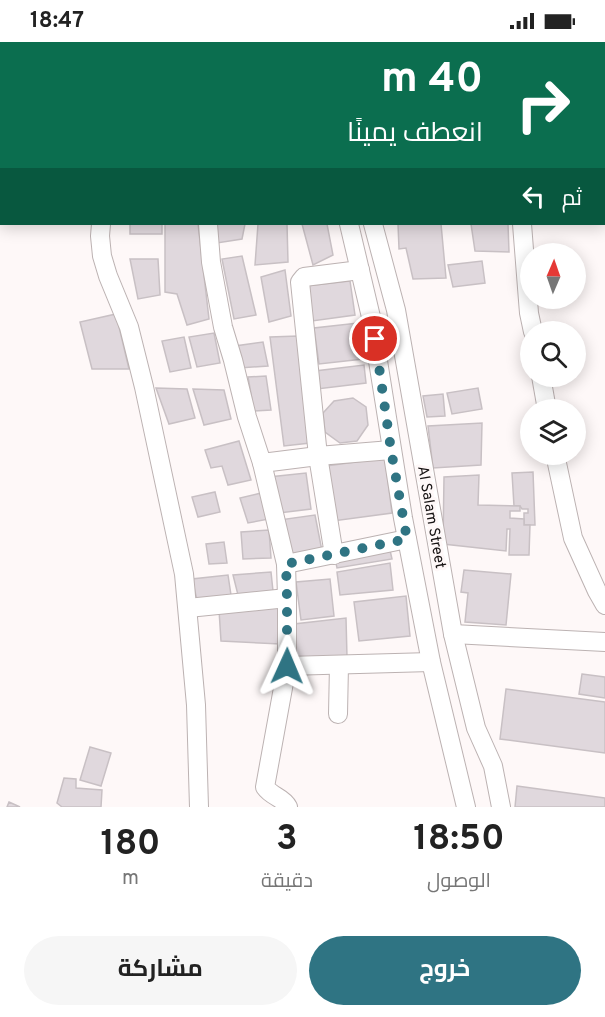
<!DOCTYPE html>
<html lang="ar">
<meta charset="utf-8">
<style>
:root{--surface:#fff;--page:#f6f6f6;--text:#222;--muted:#767676;--accent:#2f7483}
body{margin:0;font-family:Overpass,Cairo,sans-serif;background:var(--page);color:var(--text);direction:rtl;height:100vh;display:flex;flex-direction:column;font-size:22px;white-space:nowrap}
*{box-sizing:border-box;margin:0}
p{font-size:20px;color:var(--muted)}
.icon{flex:none;width:33px;height:33px;fill:none;stroke:currentColor;stroke-width:2;stroke-linecap:round;stroke-linejoin:round}
.map{position:relative;height:765px;overflow:hidden;direction:ltr}
.side{display:flex;flex-direction:column;background:var(--surface);flex:1}
.side>*{flex:none}
.hud{position:absolute;left:0px;top:0px;width:606px;height:183px;box-shadow:0 3px 15px #0003;direction:rtl;background:#0b6e4f;color:#fff;overflow:hidden}
.needle{width:39px;rotate:2deg}
.fabs{position:absolute;left:520px;top:201px;display:grid;gap:12px}
.fabs a{display:grid;place-items:center;width:66px;height:66px;border-radius:50%;background:var(--surface);box-shadow:0 3px 15px #0003;font-size:30px}
.pin{position:absolute;display:grid;place-items:center;width:51px;height:51px;color:#fff;margin:-26px;border:3px solid #fff;border-radius:50%;box-shadow:0 2px 6px #0007}
.me{position:absolute;width:66px;margin:-33px;rotate:1deg;stroke-linejoin:round;filter:drop-shadow(0 0 4px #0008)}
.turn{display:flex;align-items:center;gap:21px;height:126px;padding:0 24px;font-size:27px}
.turn .icon{width:78px;height:78px;stroke-width:2.5}
.turn b{display:block;font-size:42px;line-height:51px}
.then{display:flex;align-items:center;height:57px;padding:0 24px;background:#0003;gap:12px;font-size:22px}
.eta{display:flex;justify-content:space-evenly;align-items:center;height:102px;text-align:center}
.eta b{font-size:36px;font-weight:700;line-height:42px}
.button{display:flex;gap:12px;margin-top:auto;padding:12px 24px}
.button a{flex:1;height:69px;border-radius:36px;background:var(--accent);color:#fff;font-size:24px;font-weight:700;line-height:69px;text-align:center}
.button a+a{background:var(--page);color:var(--text)}
.status{display:flex;justify-content:space-between;align-items:center;height:42px;padding:0 30px;background:var(--surface);direction:ltr}
.status svg{height:16px;fill:currentColor}
.map>svg:first-child{display:block}
</style>
<div class="status"><b>18:47</b><svg viewBox="0 0 49 12"><path d="M0 12V9h3v3zM5 12V6h3v6zM10 12V3h3v9zM15 12V0h3v12zM26 1h20v11H26zM47 4h2v5h-2z"/></svg></div>
<div class="map">
<svg width="605" height="765" viewBox="0 0 605 765">
<rect width="100%" height="100%" fill="#fef8f8"/>
<g fill="#e0d8dd" stroke="#c8c0c4" stroke-width="1.5">
<path d="M0,0H13L12,2H2V25L0,24Z"/>
<path d="M38,0H103L102,2H38Z"/>
<path d="M144,0H200L199,2H144Z"/>
<rect x="217" y="0" width="42" height="2"/>
<rect x="269" y="0" width="31" height="2"/>
<path d="M462,0H498L497,2H465Z"/>
<rect x="130" y="182" width="32" height="10"/>
<path d="M165,182H198L209,277L187,283L177,252L165,250Z"/>
<path d="M215,182H245L242,197L217,201Z"/>
<path d="M258,182H287L288,220L255,223Z"/>
<path d="M302,182H327L333,213L313,223Z"/>
<path d="M398,182H441L446,236L413,237L406,206L399,207Z"/>
<path d="M471,182H508L509,210L475,209Z"/>
<path d="M242,214L256,273L234,277L222,217Z"/>
<path d="M130,217H158L160,253L138,257Z"/>
<path d="M482,219L485,241L453,245L448,223Z"/>
<path d="M285,228L291,274L269,280L261,235Z"/>
<path d="M350,239L355,273L312,279L306,244Z"/>
<path d="M116,272L129,327H92L80,280Z"/>
<path d="M358,281L363,317L319,322L314,286Z"/>
<path d="M214,291L220,321L197,325L189,295Z"/>
<path d="M298,294L310,401L284,404L270,295Z"/>
<path d="M184,295L191,326L170,330L162,299Z"/>
<path d="M263,300L268,324L239,326L235,304Z"/>
<path d="M364,323L366,341L317,347L315,329Z"/>
<path d="M266,334L271,368L254,369L248,335Z"/>
<path d="M156,346L187,347L195,376L169,382Z"/>
<path d="M478,346L482,367L452,372L447,351Z"/>
<path d="M193,347L224,348L231,377L204,383Z"/>
<path d="M443,352L445,374L427,375L423,354Z"/>
<path d="M353,356L366,365L368,383L357,399L340,401L325,390L323,371L334,359Z"/>
<path d="M482,381L481,423L433,426L428,384Z"/>
<path d="M239,399L251,438L228,443L222,424L211,426L205,408Z"/>
<path d="M385,416L392,471L333,479L326,424Z"/>
<path d="M533,430L535,483H524V471H528V467H522L520,464H514L512,431Z"/>
<path d="M306,431L311,467L279,471L269,435Z"/>
<path d="M479,433L478,463L520,464V469H510V476L524,477V483H530L529,513H509L510,487H507L506,509L443,502L444,435Z"/>
<path d="M215,450L220,470L198,475L192,455Z"/>
<path d="M261,451L269,477L248,481L240,456Z"/>
<path d="M315,473L322,509L289,514L279,478Z"/>
<path d="M269,488L271,516L243,517L241,490Z"/>
<path d="M224,500L227,521L209,522L206,502Z"/>
<path d="M389,504L392,517L337,526L335,516Z"/>
<path d="M390,521L393,548L340,553L337,530Z"/>
<path d="M464,528L511,532L506,583L465,580L468,551L461,550Z"/>
<path d="M271,530L273,549L238,553L233,533Z"/>
<path d="M228,533L231,553L197,558L192,537Z"/>
<path d="M330,537L334,574L301,578L296,540Z"/>
<path d="M406,554L410,594L359,599L354,560Z"/>
<path d="M281,564L280,602L221,599L219,568Z"/>
<path d="M346,576L347,615L297,618L294,582Z"/>
<path d="M582,632L605,635V656L579,652Z"/>
<path d="M506,647L605,660V711L500,697Z"/>
<path d="M90,705L111,711L101,744L80,738Z"/>
<path d="M64,736L76,737V746L102,748L101,765H62L57,761Z"/>
<path d="M517,744L605,756V765H515Z"/>
<path d="M9,760L20,765H7Z"/>
</g>
<g fill="none" stroke-linecap="round" stroke-linejoin="round">
<g stroke="#bcb2b2" stroke-width="20">
<g id="minor">
<path d="M29,2L30,0"/>
<path d="M131,2L132,0"/>
<path d="M205,2V0"/>
<path d="M328,2V0"/>
<path d="M365,2L366,0"/>
<path d="M0,42H2"/>
<path d="M101,182L100,194L102,214L108,234L129,285L144,345L184,532L196,663L199,765"/>
<path d="M208,182L211,220L223,285L233,318L247,375L262,421L318,414L391,408"/>
<path d="M349,182L371,275L403,476L431,620L466,765"/>
<path d="M373,182L396,268L453,592L476,686L493,724L501,765"/>
<path d="M522,182L529,271L533,290"/>
<path d="M541,334L547,368"/>
<path d="M555,412L573,496L597,549L605,563"/>
<path d="M262,421L286,522L287,556V624L265,745C272,755 283,755 288,765"/>
<path d="M334,513L318,414L300,240L304,235L360,228"/>
<path d="M286,522L407,497"/>
<path d="M188,566L287,556"/>
<path d="M453,592L605,600"/>
<path d="M287,624L431,620"/>
<path d="M338,672L339,623"/>
</g>
</g>
<use href="#minor" stroke="#fff" stroke-width="18"/>
</g>
<g fill="none" stroke-linecap="round" stroke-linejoin="round">
<path stroke="#2f7483" stroke-width="10" stroke-dasharray="0 18" d="M287,624V556L286,522L407,497L391,408L375,297"/>
</g>
<g text-anchor="middle" stroke-width="6" stroke-linejoin="round" paint-order="stroke">
<g font-size="15" fill="#161313" stroke="#fef8f8">
<text transform="translate(432 475) rotate(80)" y="5">Al Salam Street</text>
</g>
</g>
</svg>
<div class="fabs">
<a><svg class="needle" viewBox="-14 -14 28 28"><path d="M0-13l5 13h-10z" fill="#e53935"/><path d="M0 13l5-13h-10z" fill="#767676"/></svg></a>
<a><svg class="icon" aria-label="search" viewBox="0 0 24 24"><circle cx="10" cy="10" r="6"/><path d="M15 15l6 6"/></svg></a>
<a><svg class="icon" aria-label="layers" viewBox="0 0 24 24"><path d="M12 4l9 5-9 5-9-5zM3 14l9 5 9-5"/></svg></a>
</div>
<div class="pin" style="left:375px;top:297px;background:#d93025"><svg class="icon" aria-label="arrive" viewBox="0 0 24 24"><path d="M6 21V4h12l-3 4 3 4H6"/></svg></div>
<svg class="me" style="left:287px;top:624px" viewBox="-20 -20 40 40"><path d="M0-17L14 15 0 8-14 15z" fill="#2f7483" stroke="#fff" stroke-width="4"/></svg>
<div class="hud">
<div class="turn"><svg class="icon" aria-label="right" viewBox="0 0 24 24"><path d="M7 20v-9h11M14 6l5 5-5 5"/></svg><div><b>40 m</b>انعطف يمينًا</div></div>
<div class="then">ثم<svg class="icon" aria-label="left" viewBox="0 0 24 24"><path d="M17 20v-9H6M10 6l-5 5 5 5"/></svg></div>
</div>
</div>
<section class="side">
<div class="eta">
<div><b>18:50</b><p>الوصول</p></div>
<div><b>3</b><p>دقيقة</p></div>
<div><b>180</b><p>m</p></div>
</div>
<div class="button"><a>خروج</a><a>مشاركة</a></div>
</section>
